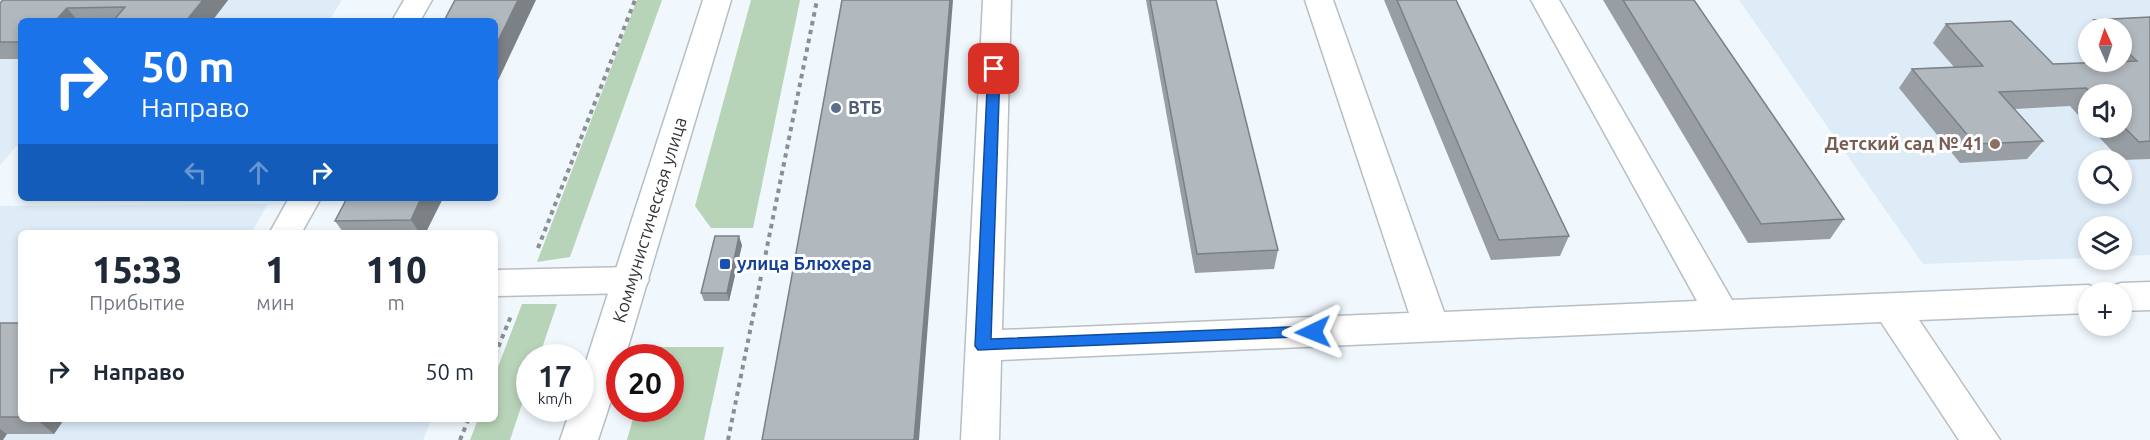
<!DOCTYPE html>
<html lang="ru">
<meta charset="utf-8">
<style>
:root{--surface:#fff;--page:#f2f2f3;--text:#1f2937;--muted:#747a83}
body{margin:0;font-family:Ubuntu,sans-serif;background:var(--page);color:var(--text);height:100vh;display:flex;flex-direction:column;font-size:22px;white-space:nowrap}
*{box-sizing:border-box;margin:0}
p{font-size:20px;color:var(--muted)}
.icon{flex:none;width:33px;height:33px;fill:none;stroke:currentColor;stroke-width:2;stroke-linecap:round;stroke-linejoin:round}
.map{position:relative;flex:1;overflow:hidden}
.side{position:absolute;left:18px;top:230px;width:480px;height:192px;display:flex;flex-direction:column;background:var(--surface);border-radius:9px;box-shadow:0 3px 9px #0003}
.side>*{flex:none}
.hud{position:absolute;left:18px;top:18px;width:480px;height:183px;border-radius:9px;box-shadow:0 3px 9px #0003;background:#1a73e8;color:#fff;overflow:hidden}
.needle{width:39px;rotate:357deg}
.tools{position:absolute;left:2078px;top:18px;display:grid;gap:12px}
.tools a{display:grid;place-items:center;width:54px;height:54px;border-radius:50%;background:var(--surface);box-shadow:0 3px 9px #0003;font-size:30px}
.speed{position:absolute;left:516px;top:344px;display:flex;gap:12px;font-size:30px;font-weight:700;text-align:center}
.speed>*{display:grid;place-content:center;width:78px;height:78px;border-radius:50%;background:var(--surface);box-shadow:0 3px 9px #0003;line-height:1}
.speed small{font-size:15px;font-weight:400}
.speed .limit{border:9px solid #d22;background:#fff;color:#111}
.pin{position:absolute;display:grid;place-items:center;width:51px;height:51px;color:#fff;margin:-26px;border-radius:12px;box-shadow:0 3px 9px #0006}
.me{position:absolute;width:66px;margin:-33px;rotate:268deg;stroke-linejoin:round;filter:drop-shadow(0 0 4px #0008)}
.turn{display:flex;align-items:center;gap:21px;height:126px;padding:0 24px;font-size:27px}
.turn .icon{width:78px;height:78px;stroke-width:2.5}
.turn b{display:block;font-size:42px;line-height:51px}
.lanes{display:flex;align-items:center;height:57px;padding:0 24px;background:#0003;justify-content:center;gap:30px;direction:ltr}
.lanes .off{opacity:.35}
.eta{display:flex;justify-content:space-evenly;align-items:center;height:102px;text-align:center}
.eta b{font-size:36px;font-weight:800;line-height:42px}
ul{padding:0;list-style:none}
li{display:flex;align-items:center;gap:18px;height:78px;padding:0 24px}
li div{flex:1}
li b{display:block;font-size:22px}
li em{font-style:normal}
.map>svg:first-child{display:block}
</style>
<div class="map">
<svg width="2150" height="440" viewBox="0 0 2150 440">
<rect width="100%" height="100%" fill="#f0f8fe"/>
<g fill="#deecf8" fill-rule="evenodd">
<path d="M0,0H342L329,21H21V141L0,165Z"/>
<path d="M1739,0H2150V255L2121,256V226H2088V258L1923,264ZM2088,28H2121V62H2088ZM2088,94H2121V128H2088ZM2088,160H2121V194H2088Z"/>
<path d="M268,204L252,232H21V418L432,419L423,440H0V206Z"/>
</g>
<g fill="#b8d4b8">
<path d="M637,0H662L570,257L537,262Z"/>
<path d="M751,0H800L753,228H711L695,206Z"/>
<path d="M522,304H557L539,357H530L529,383L510,440H470L478,419L495,418V375Z"/>
<path d="M653,347H724L704,440H627L636,408H670V357H650Z"/>
</g>
<g fill="none" stroke-linecap="round" stroke-linejoin="round">
<g stroke="#b7bec4" stroke-width="3">
<g id="minor">
<path d="M404,0H432L420,21H392Z"/>
<path d="M983,0H1011L1002,330L1409,313L1305,0H1333L1444,312L1697,301L1531,0H1559L1732,300L2088,285L2100,289L2102,292H2088V313L1919,320L2000,440H1959L1881,322L1001,360L999,440H961Z"/>
<path d="M289,198H321L302,232H270Z"/>
<path d="M632,267L644,271L649,280L644,289L632,293L495,296V270Z"/>
<path d="M2150,282V310L2121,311V292H2106L2109,287L2121,283Z"/>
</g>
</g>
<g stroke="#b7bec4" stroke-width="3">
<path id="major" d="M703,0H731L625,357H620V373L598,440H560L571,408H580V380Z"/>
</g>
<g stroke="#8a8f93" stroke-width="4" stroke-dasharray="4.5 4.5" stroke-linecap="butt">
<path d="M538,248L635,0"/>
<path d="M495,355L511,316"/>
<path d="M460,440L469,418"/>
<path d="M728,440L817,0"/>
</g>
<use href="#minor" fill="#fff" fill-rule="evenodd"/>
<use href="#major" fill="#fff" fill-rule="evenodd"/>
</g>
<g fill="#989ea3">
<path d="M3,0H228L212,21H21V59H0V3Z"/>
<path d="M1146,0H1216L1278,250L1274,269L1195,273Z"/>
<path d="M1384,0H1456L1569,236L1560,256L1491,260Z"/>
<path d="M1603,0H1694L1844,219L1830,239L1748,243Z"/>
<path d="M2150,17V159L2121,160L2090,128H2121V94H2088V126L2070,106L2014,109L2043,141L2027,159L1960,163L1899,88L1912,69L1954,67L1933,43L1946,24L2053,64L2103,62H2102H2121V28H2088V47L2079,38L2094,20Z"/>
<path d="M347,198H443L426,232H343L335,221Z"/>
<path d="M742,245L729,301H704L701,293Z"/>
<path d="M0,323H21V418H65L54,434H7L0,440Z"/>
</g>
<g fill="#7c8185">
<path d="M203,0H228L212,21H186Z"/>
<path d="M518,0H536L495,87V47Z"/>
<path d="M950,0H953L919,440H914Z"/>
<path d="M67,8L78,21H55Z"/>
<path d="M421,198H443L426,232H419L411,220Z"/>
<path d="M739,236L742,245L729,301L727,293Z"/>
<path d="M35,418H65L54,434Z"/>
<path d="M0,429L7,434L3,440H0Z"/>
</g>
<g fill="#b1b8be" stroke="#7c8185" stroke-width="1.5">
<path d="M3,0H203L186,21H113L125,7L67,8L55,21H21V42H0V3Z"/>
<path d="M455,0H518L495,47V21H444Z"/>
<path d="M842,0H950L914,440H762Z"/>
<path d="M1150,0H1216L1278,250L1197,254Z"/>
<path d="M1397,0H1456L1569,236L1499,240Z"/>
<path d="M1623,0H1694L1844,219L1761,224Z"/>
<path d="M2150,17V141L2139,142L2121,124V94H2092L2086,88L1999,92L2043,141L1975,144L1912,69L1983,66L1946,24L2011,21L2053,64L2137,61L2121,46V28H2103L2094,20Z"/>
<path d="M347,198H421L411,220L335,221Z"/>
<path d="M715,236H739L727,293H701Z"/>
<rect x="0" y="323" width="21" height="94"/>
</g>
<path fill="#1a73e8" stroke="#114b97" stroke-width="1.5" d="M994,65L1000,69L991,339L1313,326L1321,332L1319,336L978,350L975,346L988,69Z"/>
<circle fill="#5c6f8a" stroke="#fff" stroke-width="2" cx="836" cy="108" r="6"/>
<circle fill="#8d6e63" stroke="#fff" stroke-width="2" cx="1995" cy="144" r="6"/>
<rect fill="#1a4fb4" stroke="#fff" stroke-width="2" x="719" y="258" width="12" height="12" rx="3"/>
<g text-anchor="middle" stroke-width="6" stroke-linejoin="round" paint-order="stroke">
<g font-size="18" font-weight="bold" fill="#4e5e75" stroke="#fff" text-anchor="start">
<text x="848" y="114">ВТБ</text>
</g>
<g font-size="18" font-weight="bold" fill="#785e54" stroke="#fff" text-anchor="end">
<text x="1983" y="150">Детский сад № 41</text>
</g>
<g font-size="18" fill="#323437" stroke="#fff">
<text transform="translate(650 220) rotate(-73)" y="6">Коммунистическая улица</text>
</g>
<g font-size="18" font-weight="bold" fill="#164399" stroke="#fff" text-anchor="start">
<text x="737" y="270">улица Блюхера</text>
</g>
</g>
</svg>
<div class="tools">
<a><svg class="needle" viewBox="-14 -14 28 28"><path d="M0-13l5 13h-10z" fill="#e53935"/><path d="M0 13l5-13h-10z" fill="#747a83"/></svg></a>
<a><svg class="icon" aria-label="sound" viewBox="0 0 24 24"><path d="M4 9h4l5-4v14l-5-4H4zM17 9q2 3 0 6"/></svg></a>
<a><svg class="icon" aria-label="search" viewBox="0 0 24 24"><circle cx="10" cy="10" r="6"/><path d="M15 15l6 6"/></svg></a>
<a><svg class="icon" aria-label="layers" viewBox="0 0 24 24"><path d="M12 4l9 5-9 5-9-5zM3 14l9 5 9-5"/></svg></a>
<a>+</a>
</div>
<div class="speed"><div>17<small>km/h</small></div><div class="limit">20</div></div>
<div class="pin" style="left:994px;top:69px;background:#d93025"><svg class="icon" aria-label="arrive" viewBox="0 0 24 24"><path d="M6 21V4h12l-3 4 3 4H6"/></svg></div>
<svg class="me" style="left:1313px;top:332px" viewBox="-20 -20 40 40"><path d="M0-17L14 15 0 8-14 15z" fill="#1a73e8" stroke="#fff" stroke-width="4"/></svg>
<div class="hud">
<div class="turn"><svg class="icon" aria-label="right" viewBox="0 0 24 24"><path d="M7 20v-9h11M14 6l5 5-5 5"/></svg><div><b>50 m</b>Направо</div></div>
<div class="lanes"><svg class="icon off" aria-label="left" viewBox="0 0 24 24"><path d="M17 20v-9H6M10 6l-5 5 5 5"/></svg><svg class="icon off" aria-label="ahead" viewBox="0 0 24 24"><path d="M12 20V5M6 11l6-6 6 6"/></svg><svg class="icon" aria-label="right" viewBox="0 0 24 24"><path d="M7 20v-9h11M14 6l5 5-5 5"/></svg></div>
</div>
<section class="side">
<div class="eta">
<div><b>15:33</b><p>Прибытие</p></div>
<div><b>1</b><p>мин</p></div>
<div><b>110</b><p>m</p></div>
</div>
<ul>
<li><svg class="icon" aria-label="right" viewBox="0 0 24 24"><path d="M7 20v-9h11M14 6l5 5-5 5"/></svg><div><b>Направо</b></div><em>50 m</em></li>
</ul>
</section>
</div>
